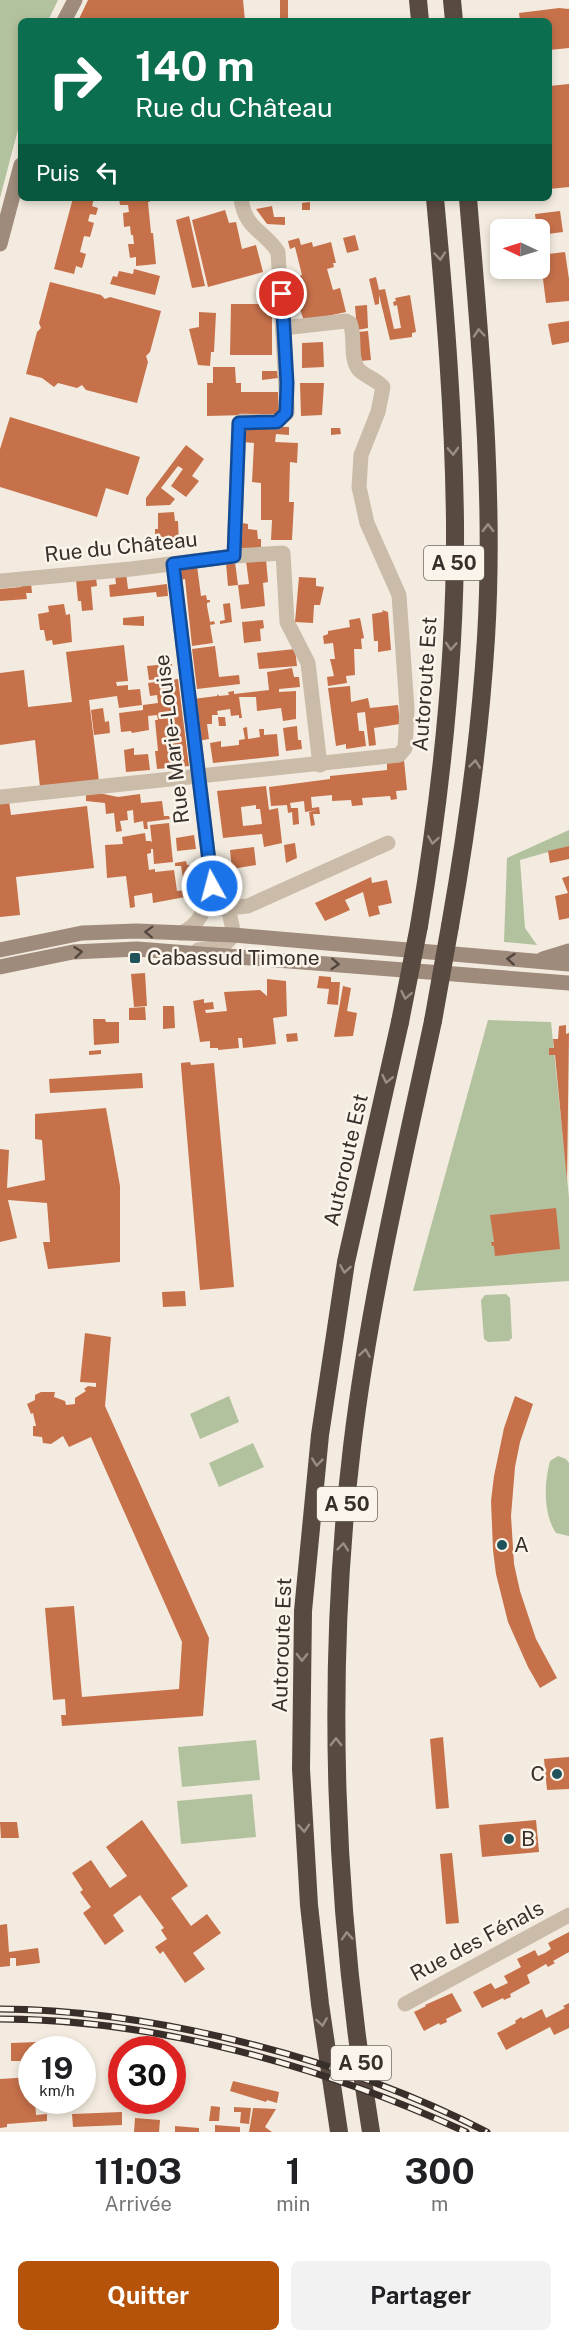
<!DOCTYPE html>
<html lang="fr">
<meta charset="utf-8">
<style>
:root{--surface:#fff;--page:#f2f2f2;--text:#202124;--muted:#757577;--accent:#b45309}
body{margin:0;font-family:"Public Sans",sans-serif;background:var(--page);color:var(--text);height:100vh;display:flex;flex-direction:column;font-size:22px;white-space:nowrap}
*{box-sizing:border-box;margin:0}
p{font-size:20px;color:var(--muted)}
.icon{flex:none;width:33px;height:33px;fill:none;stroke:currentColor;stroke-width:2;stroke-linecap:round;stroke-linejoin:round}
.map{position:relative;height:2132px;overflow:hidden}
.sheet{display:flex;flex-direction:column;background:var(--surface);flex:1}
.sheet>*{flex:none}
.hud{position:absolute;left:18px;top:18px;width:534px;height:183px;border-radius:9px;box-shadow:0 3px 9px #0003;background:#0b6e4f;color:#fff;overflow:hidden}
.needle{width:39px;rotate:274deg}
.controls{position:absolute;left:490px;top:219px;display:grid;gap:12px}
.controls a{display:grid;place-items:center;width:60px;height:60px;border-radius:9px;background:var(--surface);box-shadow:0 3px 9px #0003;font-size:30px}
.speed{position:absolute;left:18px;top:2036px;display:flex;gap:12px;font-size:30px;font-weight:700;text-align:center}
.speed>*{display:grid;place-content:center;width:78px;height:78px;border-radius:50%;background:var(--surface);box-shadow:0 3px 9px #0003;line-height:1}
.speed small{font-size:15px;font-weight:400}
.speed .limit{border:9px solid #d22;background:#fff;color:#111}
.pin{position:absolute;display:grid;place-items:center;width:51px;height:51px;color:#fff;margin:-26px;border:3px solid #fff;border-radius:50%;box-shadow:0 2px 6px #0007}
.me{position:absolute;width:66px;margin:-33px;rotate:353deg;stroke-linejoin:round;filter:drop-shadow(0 0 4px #0008)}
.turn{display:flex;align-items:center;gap:21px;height:126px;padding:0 18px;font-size:27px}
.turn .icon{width:78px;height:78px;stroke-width:2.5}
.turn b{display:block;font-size:42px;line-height:51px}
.then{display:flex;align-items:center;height:57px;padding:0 18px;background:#0003;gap:12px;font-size:22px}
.eta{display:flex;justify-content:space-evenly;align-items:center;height:102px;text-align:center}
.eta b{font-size:36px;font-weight:700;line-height:42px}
.cta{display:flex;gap:12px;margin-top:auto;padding:12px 18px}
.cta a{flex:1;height:69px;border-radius:9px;background:var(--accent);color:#fff;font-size:24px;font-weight:700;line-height:69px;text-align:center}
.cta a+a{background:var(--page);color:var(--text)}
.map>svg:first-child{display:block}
</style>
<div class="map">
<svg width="569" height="2132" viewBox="0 0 569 2132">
<rect width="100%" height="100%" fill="#f3ebdf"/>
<g fill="#b3c29e">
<path d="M0,0H58L48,21H21V118L0,198Z"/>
<path d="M569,830V846L520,860L525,928L537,945L504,942L507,858Z"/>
<path d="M488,1020L551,1022L569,1197V1281L413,1291Z"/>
<path d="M506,1294L510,1298L512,1338L509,1341L488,1342L484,1339L481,1300L485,1295Z"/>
<path d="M229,1396L239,1422L200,1439L190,1414Z"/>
<path d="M253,1443L264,1467L219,1487L209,1463Z"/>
<path d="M558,1456L566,1459L569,1463V1536L556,1533C543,1514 544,1482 550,1461Z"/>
<path d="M256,1740L260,1780L182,1787L178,1747Z"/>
<path d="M252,1794L256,1837L181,1844L177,1801Z"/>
</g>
<g fill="#c6714a" fill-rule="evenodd">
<path d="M88,0H243L245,21H78Z"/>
<rect x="280" y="0" width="8" height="21"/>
<path d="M559,8L569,9V48L549,50V21H520L519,13Z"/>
<path d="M569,84V187L549,189V86Z"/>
<path d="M73,198H94L92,206L98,208L96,215L90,214L88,221L94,223L90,237L84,236L80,252L86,254L82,268L76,266L74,274L54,269Z"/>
<path d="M119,198H149L150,202H148L151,233H153L156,264L136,266V257L130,258L128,244H134L133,235H131L130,226L124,227L123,213L129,212L128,205H120Z"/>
<path d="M310,202V210H302V203Z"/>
<path d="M272,206L274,217H285V225L267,224L256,209Z"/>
<path d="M225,210L229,223L236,222L242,249L256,245L263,272L208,287L192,220Z"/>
<path d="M560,211L563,232L540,235V230H537L535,214Z"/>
<path d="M189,216L205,286L192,288L176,220Z"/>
<path d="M355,235L359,250L347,253L343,238Z"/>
<path d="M299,238L301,245L312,242L313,247L331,242L336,263H333L334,267L327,269L333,290L340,288L346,312L304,321L290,279L302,275L295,247L290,249L288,241Z"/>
<path d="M565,252L569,279V301L546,303L540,255Z"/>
<path d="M134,269L160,276L155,295L110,284L113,276L117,277L119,271L133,274Z"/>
<path d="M376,277L379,290L385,289L394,329L401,328L397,305L394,306L393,302L396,301L395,298L410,295L416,332L412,333V337L390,340L379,295V304L375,305L369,279Z"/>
<path d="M50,282L101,295L105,299L110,297L161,311L150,352L146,356L148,362L137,403L86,390L82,385L77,388L58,383L54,387L42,378L26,374L37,332L41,328L39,323Z"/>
<path d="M259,291H272V355H230L231,304H259Z"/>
<path d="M367,305L368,328L357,330L355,306Z"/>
<path d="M199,312L216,313L214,352H211L210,366L198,365L189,329L199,327Z"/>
<path d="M569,321V342L552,345L548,324Z"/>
<path d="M368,331L371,360L360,361L358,332Z"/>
<path d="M323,342L324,367L302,368V343Z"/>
<path d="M213,367H235L236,383H241V392H278L279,414L207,416V383H213Z"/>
<path d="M262,371H277L278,378L262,380Z"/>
<path d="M300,383H324L322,415L301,416Z"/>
<path d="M10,417L140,457L128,495L106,488L97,517L0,487V449Z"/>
<path d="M244,426L289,427V435L276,434L275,442L298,443L297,463L290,462L289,502H294L292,540H271L272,520H261V483L252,482L254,443L243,442Z"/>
<path d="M331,428H340L341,434L331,435Z"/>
<path d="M186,445L204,459L192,476L199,481L186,497L171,486L183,469L178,466L161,488L175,499L170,505L146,506V498Z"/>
<path d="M174,512L175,521H178L179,543H155V529H158V513Z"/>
<path d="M242,523L248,524V529L257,530L258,539H261V550L242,551Z"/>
<path d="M266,559L268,582L263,583L265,606L241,609L238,585L249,584L246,561Z"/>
<path d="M235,562L238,585L228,586L226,563Z"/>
<path d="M197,566L201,596L206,595L207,600H210V602L207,603V606L210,622L214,621L215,624L210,625L213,643L192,646L185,579L181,580L180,568Z"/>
<path d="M126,573L128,589L167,584L168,596L157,597L156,592L110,597L109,585L116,584L115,575Z"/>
<path d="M299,577L316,578V586L324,587L320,605H314L313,623L295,622Z"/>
<path d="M96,578L97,586L91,587L93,610L82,611L81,601H78L76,580Z"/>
<path d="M31,583L32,593H26L27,599L0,601V589L21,587V584Z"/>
<path d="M230,603L232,622L220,624V621L225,620L223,604Z"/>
<path d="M64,604L66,615L70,614L72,642L53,645L52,640L46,641L44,630H40L38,614L49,612L48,606Z"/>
<path d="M382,610L388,612L391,650L378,652V641H374L372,614L383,612Z"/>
<path d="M144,616V626L123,625V618Z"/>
<path d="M360,618L364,638L361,639L362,649H354L355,675L346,676L347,683L328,686L327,677L334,676L330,659H335L333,643L324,644L323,636L328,634V631L350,627L349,620Z"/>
<path d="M263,620L264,628L260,629L261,641L244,643L242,622Z"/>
<path d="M124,645L128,681L116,682L117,686L128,685V690L140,689L142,705L119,708L117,696L89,700L99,781L40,787L35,740L0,745V673L24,670L28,707L72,702L66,652Z"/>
<path d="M215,646L219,677L239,675L240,684L197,689L192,649Z"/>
<path d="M295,649L297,666L259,669L257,653Z"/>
<path d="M168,664H172L170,678L149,680L147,666Z"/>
<path d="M292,668L294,677H299L300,687L279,689V692L296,691V719L283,721L281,708L257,711L256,697H239L242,718H239V715L231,716L230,709L217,711L218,715H212V724H207L209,739L198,741L193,699L217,696L218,694L219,696L229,695L228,692L234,691V694L269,690L267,672Z"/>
<path d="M178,679L189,766L157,769L155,751H158L155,720H158L157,715L148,716L149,730L132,733L131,731L121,732L119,713L143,710V705L158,703L157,695L150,696L148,683Z"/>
<path d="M350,686L351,702L368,698L370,708L398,705L400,724L374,728L376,745L369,746L365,712L357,713L359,731H364L366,746L346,749V744L336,746L328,688Z"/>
<path d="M103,708L105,722L109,721L110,733L94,735L91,710Z"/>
<path d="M218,717H225L226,726H219Z"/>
<path d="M297,726L298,740H301L302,749L286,751L283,728Z"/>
<path d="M247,727L248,739L260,737L259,729H264V735L277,734L279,756L213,763L210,743L221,741V747L239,745V740L245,739L243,728Z"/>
<path d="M134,748V755L148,754L150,770L126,772L124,750Z"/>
<path d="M404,760L407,790L396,791L397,799L391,800L390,796L362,798L363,805L352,806L351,800L332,801V795L311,797L312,808L319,807L320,814H313L315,825L311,826L309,812L317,810L305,812L304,801L290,803L291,808H298L299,824L293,825L292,812L288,813L287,805L271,806L269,787L330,779V776L387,770V763Z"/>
<path d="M266,786L269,810L278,808L282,843L264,847L262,834L223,838L217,791ZM256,805V809H260L262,824L243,826L241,807Z"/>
<path d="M94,792L118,797L140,794L141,803L162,801L164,816H169L170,819L147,822L148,829H144L143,821L134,823L133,810L127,811L128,820L120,821L122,831L116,832L114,813L106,814L105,803L86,801V793Z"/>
<path d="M9,801L11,815L87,806L94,868L16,877L20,915L0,917V802Z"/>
<path d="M169,823L173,862L154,864L153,849H151V853L147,854L149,870L155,869V872L174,870L177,891L185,890V897L153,903L152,893L134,896L135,907L130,908L126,876L107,878L105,845L123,844L122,837L145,833L146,841H151L152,843L150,825Z"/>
<path d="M194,835L196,849L177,851L176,838Z"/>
<path d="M295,843L297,858L286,863L284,845Z"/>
<path d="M569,846V859L550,863L548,851Z"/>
<path d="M254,847L256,865L232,869L230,850Z"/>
<path d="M186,861L187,865L197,864L199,888L185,890L181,866H175V863Z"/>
<path d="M569,876V918L559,920L555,896L568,893L562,878Z"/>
<path d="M371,877L372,883L387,880L392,903L378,906L380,914L369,917L363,892L345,900L350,910L325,921L315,903Z"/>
<path d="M145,973L147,1006L134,1007L131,974Z"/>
<path d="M319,976L331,977V982H340L338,1005L327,1004L329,989L317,988Z"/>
<path d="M267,979L286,981L287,1016L273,1018L276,1044L243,1048L242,1038H238L239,1048L218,1050V1048H210V1041L200,1042L193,1001L204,999V1003L213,1002L214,1009L205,1010L206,1013L227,1011L224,992L260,990L267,996Z"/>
<path d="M343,986L351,988L347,1011L357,1013L353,1036L334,1037Z"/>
<path d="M163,1006H174L175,1028L163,1029Z"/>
<path d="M145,1007L146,1020H129V1008Z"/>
<path d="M93,1019H105L106,1022H119V1043L94,1045Z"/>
<path d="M566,1025V1034L569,1033L567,1181L555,1055H549V1048H554L553,1039H558L559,1026Z"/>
<path d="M297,1033L298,1041L287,1042L286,1034Z"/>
<path d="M101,1050V1054L89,1055V1051Z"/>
<path d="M190,1062L191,1065L214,1063L234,1287L200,1290L181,1066V1063Z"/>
<path d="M142,1073L143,1088L50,1093L49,1079Z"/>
<path d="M106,1108L120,1186V1262L48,1269L43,1242H50L47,1203L8,1200L17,1238L0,1242V1149L9,1150L7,1188L45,1180L42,1140L35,1139V1114Z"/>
<path d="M556,1208L560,1249L495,1256L494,1246H492L491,1242H494L490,1215Z"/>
<path d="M185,1291L186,1306L163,1307L162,1292Z"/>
<path d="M85,1333L111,1337L105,1406L209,1638L203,1716L62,1726L61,1715H66L65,1699L53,1700L45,1608L74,1606L82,1697L179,1689L182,1642L91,1437L69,1447L63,1436L51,1444L43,1443L42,1437L33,1436V1426H36L33,1413L31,1414L27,1404L35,1400V1395L41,1392H55L54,1397L65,1401L66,1405L75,1404V1398L86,1391L84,1389L88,1386L96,1387V1383L80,1382Z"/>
<path d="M515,1396L533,1404L520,1442L515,1467L511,1516L514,1564L520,1591L536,1639L557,1678L540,1688L528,1667L508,1622L496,1574L493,1550L491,1501L494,1476L504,1428Z"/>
<path d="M443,1737L449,1808L436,1809L430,1739Z"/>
<path d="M569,1757V1789L547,1790L544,1759Z"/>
<path d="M142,1820L188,1886L171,1898L191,1926L207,1914L221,1933L193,1953L205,1969L185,1983L163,1951L160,1954L155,1947L167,1939L161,1930L164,1928L140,1895L113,1915L124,1931L105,1945L83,1913L91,1907L80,1892L83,1890L72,1873L91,1860L110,1888L127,1876L106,1847Z"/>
<path d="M536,1820L539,1852L482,1857L479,1825Z"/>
<path d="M0,1822H17L19,1838H1Z"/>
<path d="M452,1853L459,1923L446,1924L440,1854Z"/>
<path d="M7,1924L9,1952L38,1948L40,1963L16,1966V1958H10V1966L0,1967V1925Z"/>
<path d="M569,1932V1952L553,1961L555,1963L548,1967L546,1964L527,1975L530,1983L510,1994L511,1997L504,2000L503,1998L482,2008L473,1992L491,1983L495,1989L508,1983L504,1976L521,1967L517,1959L535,1950L538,1956L545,1953L551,1949L548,1943Z"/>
<path d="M452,1993L462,2011L446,2019L447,2022L440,2025L439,2023L424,2031L414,2012L426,2006L425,2005Z"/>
<path d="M569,2003V2028L554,2035L550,2027L506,2050L497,2033L516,2023L515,2021L521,2017L523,2019L542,2009L546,2018L565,2008L563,2006Z"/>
<path d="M37,2042V2049H32V2061H11V2043Z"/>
<path d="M32,2077V2100H35L36,2115L47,2114V2121L7,2124V2127L0,2128V2079Z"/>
<path d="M233,2081L279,2092L277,2103L267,2100L266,2102L230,2091Z"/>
<path d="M211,2106L220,2107L219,2121H209Z"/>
<path d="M234,2107L251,2108L249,2124L240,2123L241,2112H234Z"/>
<path d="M253,2108L276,2109L265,2127L272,2132H249Z"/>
<path d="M122,2112V2125L73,2127L72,2114Z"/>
<path d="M135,2118L160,2120L159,2132H134Z"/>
<path d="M215,2125L240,2127V2132H215Z"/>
<path d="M175,2126L199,2128V2132H175Z"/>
</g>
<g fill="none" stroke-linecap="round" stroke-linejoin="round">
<g stroke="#cbbcaa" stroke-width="15">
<path d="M234,556L239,423L242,421L277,422L287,413V405L278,252C264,230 245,230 241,198"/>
<path d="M173,564L212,886C206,906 201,925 181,933"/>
<path d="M0,581L131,569L234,556L283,553L287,622L308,663L320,765"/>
<path d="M0,797L399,755L405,748L407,709L399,595L367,523L359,487L361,455L378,412L383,387C376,379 366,377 359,370C349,358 356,337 350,323L346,321L283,328"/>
<path d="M205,910L248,906L388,843"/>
<path d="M198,950L222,947L234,935L228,907L223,901"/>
<path d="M405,2004L569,1915"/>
</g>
<g stroke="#9f8b7b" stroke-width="15">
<path d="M64,21L75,0"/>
<path d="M0,244L21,165"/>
<path d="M0,950L82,933L137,931L234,935L569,964"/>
<path d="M543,959L569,951"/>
<path d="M0,967L73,952L137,949L569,983"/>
</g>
<g stroke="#594a41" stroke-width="18">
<path d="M418,0L420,21"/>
<path d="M452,0L454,21"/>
<path d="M419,926C441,794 456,659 455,524C454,415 445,307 435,198"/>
<path d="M450,926C467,830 480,735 486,638C495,491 480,344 468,198"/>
<path d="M339,2132L320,2004L309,1905L301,1769L303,1611L320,1435L346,1262L400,1022"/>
<path d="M371,2132C334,1908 325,1673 352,1447C369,1303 403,1162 433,1021"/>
</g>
<g stroke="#392f2a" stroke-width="7">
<g id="rail">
<path d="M0,2009C157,2010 347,2060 487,2132"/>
<path d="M0,2019C156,2019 325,2067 466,2132"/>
</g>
</g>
<use href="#rail" stroke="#faf4eb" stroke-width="4.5" stroke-dasharray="14" stroke-linecap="butt"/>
<g stroke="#594a41" stroke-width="18">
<path d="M433,1021L450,926"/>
<path d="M400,1022L419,926"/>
</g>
</g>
<defs><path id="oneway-chevron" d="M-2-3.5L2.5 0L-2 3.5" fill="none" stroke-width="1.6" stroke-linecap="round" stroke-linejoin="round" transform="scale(1.5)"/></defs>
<g stroke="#998e85">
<use href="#oneway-chevron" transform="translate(440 256) rotate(85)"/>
<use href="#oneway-chevron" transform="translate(479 333) rotate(-95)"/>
<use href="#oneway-chevron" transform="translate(453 451) rotate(88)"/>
<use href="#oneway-chevron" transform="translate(488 528) rotate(-90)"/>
<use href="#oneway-chevron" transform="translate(451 646) rotate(94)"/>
<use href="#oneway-chevron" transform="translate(475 764) rotate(-83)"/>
<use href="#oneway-chevron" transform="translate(433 840) rotate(99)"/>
<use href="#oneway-chevron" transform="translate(406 995) rotate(101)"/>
<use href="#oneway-chevron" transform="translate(387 1079) rotate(103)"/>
<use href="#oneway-chevron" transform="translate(345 1269) rotate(99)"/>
<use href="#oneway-chevron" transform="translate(365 1353) rotate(-81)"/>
<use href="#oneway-chevron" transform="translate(317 1462) rotate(96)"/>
<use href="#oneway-chevron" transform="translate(343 1547) rotate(-85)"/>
<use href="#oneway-chevron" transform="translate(302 1657) rotate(91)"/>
<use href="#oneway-chevron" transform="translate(336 1742) rotate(-90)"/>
<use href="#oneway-chevron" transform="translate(304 1828) rotate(87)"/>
<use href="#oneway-chevron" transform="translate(347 1936) rotate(-94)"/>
<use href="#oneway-chevron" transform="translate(322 2022) rotate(81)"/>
</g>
<g stroke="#52463e">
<use href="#oneway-chevron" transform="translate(149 932) rotate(-178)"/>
<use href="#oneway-chevron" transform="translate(78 952) rotate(-7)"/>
<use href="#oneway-chevron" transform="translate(511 959) rotate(-175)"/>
<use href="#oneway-chevron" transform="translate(335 964) rotate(4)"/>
</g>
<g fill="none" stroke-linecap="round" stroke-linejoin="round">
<g stroke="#114b97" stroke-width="15">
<path id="route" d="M212,886L173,564L234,556L239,423L277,422L286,413L287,383L282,294"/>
</g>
<use href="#route" stroke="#1a73e8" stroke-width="10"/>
</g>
<g fill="#1f525a" stroke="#faf4eb" stroke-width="2">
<rect x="129" y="952" width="12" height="12" rx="3"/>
<circle cx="502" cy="1545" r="6"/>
<circle cx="557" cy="1774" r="6"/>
<circle cx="509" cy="1839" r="6"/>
</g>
<g text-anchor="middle" stroke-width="5" stroke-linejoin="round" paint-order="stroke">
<g fill="#faf4eb" stroke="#736a64" stroke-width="1.5">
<rect x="424" y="546" width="60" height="34" rx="4.5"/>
<rect x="317" y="1487" width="60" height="34" rx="4.5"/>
<rect x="331" y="2046" width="60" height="34" rx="4.5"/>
</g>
<g font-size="20" font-weight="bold" fill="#392f2a">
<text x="454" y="570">A 50</text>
<text x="347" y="1511">A 50</text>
<text x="361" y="2070">A 50</text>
</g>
<g font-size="21" fill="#392f2a" stroke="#faf4eb">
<text transform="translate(121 547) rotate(-6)" y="7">Rue du Château</text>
<text transform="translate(425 684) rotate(-86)" y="7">Autoroute Est</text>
<text transform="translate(172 739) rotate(-97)" y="7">Rue Marie-Louise</text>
<text transform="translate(346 1160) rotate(-77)" y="7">Autoroute Est</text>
<text transform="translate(282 1645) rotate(-88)" y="7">Autoroute Est</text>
<text transform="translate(477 1941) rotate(-28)" y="7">Rue des Fénals</text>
</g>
<g font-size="21" fill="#392f2a" stroke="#faf4eb" text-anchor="start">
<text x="147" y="965">Cabassud Timone</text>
<text x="514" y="1552">A</text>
<text x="545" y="1781" text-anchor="end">C</text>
<text x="521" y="1846">B</text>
</g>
</g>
</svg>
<div class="controls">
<a><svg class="needle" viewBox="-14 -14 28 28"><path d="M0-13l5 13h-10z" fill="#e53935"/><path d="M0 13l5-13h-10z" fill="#757577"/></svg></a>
</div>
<div class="speed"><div>19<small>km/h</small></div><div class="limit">30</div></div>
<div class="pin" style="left:282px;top:294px;background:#d93025"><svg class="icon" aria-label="arrive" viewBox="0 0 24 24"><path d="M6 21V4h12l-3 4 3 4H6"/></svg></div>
<svg class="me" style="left:212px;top:886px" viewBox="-20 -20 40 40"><circle r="17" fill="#1a73e8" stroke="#fff" stroke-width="3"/><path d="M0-11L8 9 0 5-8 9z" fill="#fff"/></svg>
<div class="hud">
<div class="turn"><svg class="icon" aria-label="right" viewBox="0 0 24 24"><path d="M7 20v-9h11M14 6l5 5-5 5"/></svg><div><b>140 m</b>Rue du Château</div></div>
<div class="then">Puis<svg class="icon" aria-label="left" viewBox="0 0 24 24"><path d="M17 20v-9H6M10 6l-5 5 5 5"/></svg></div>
</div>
</div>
<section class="sheet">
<div class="eta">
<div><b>11:03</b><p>Arrivée</p></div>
<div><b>1</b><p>min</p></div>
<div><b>300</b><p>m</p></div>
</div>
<div class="cta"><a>Quitter</a><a>Partager</a></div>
</section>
